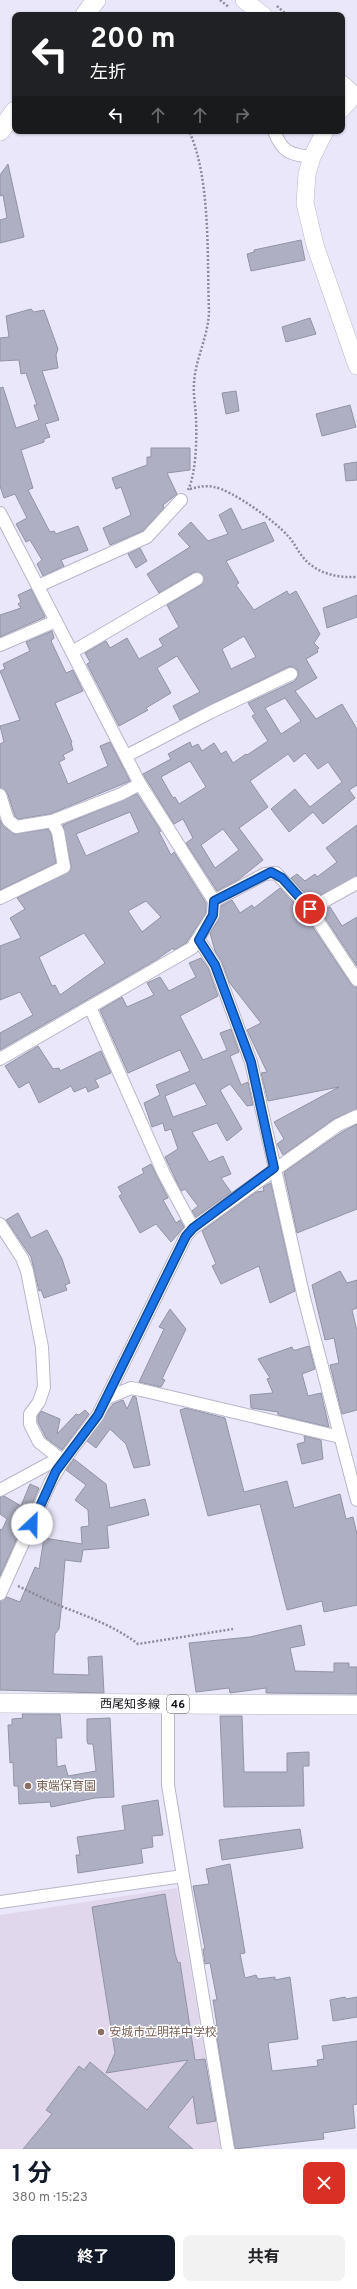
<!DOCTYPE html>
<html lang="ja">
<meta charset="utf-8">
<style>
:root{--surface:#fff;--page:#f2f2f2;--text:#202124;--muted:#757577;--accent:#111827}
body{margin:0;font-family:Overpass,"Noto Sans JP",sans-serif;background:var(--page);color:var(--text);height:100vh;display:flex;flex-direction:column;font-size:15px;white-space:nowrap}
*{box-sizing:border-box;margin:0}
p{font-size:13px;color:var(--muted)}
.icon{flex:none;width:22px;height:22px;fill:none;stroke:currentColor;stroke-width:2;stroke-linecap:round;stroke-linejoin:round}
.map{position:relative;height:2149px;overflow:hidden}
.details{display:flex;flex-direction:column;background:var(--surface);flex:1}
.details>*{flex:none}
.banner{position:absolute;left:12px;top:12px;width:333px;height:122px;border-radius:8px;box-shadow:0 1px 3px #0004;background:#202124;color:#fff;overflow:hidden}
.pin{position:absolute;display:grid;place-items:center;width:34px;height:34px;color:#fff;margin:-17px;border:2px solid #fff;border-radius:50%;box-shadow:0 1px 4px #0007}
.me{position:absolute;width:44px;margin:-22px;rotate:24deg;stroke-linejoin:round;filter:drop-shadow(0 0 3px #0008)}
.turn{display:flex;align-items:center;gap:14px;height:84px;padding:0 12px;font-size:18px}
.turn .icon{width:52px;height:52px;stroke-width:2.5}
.turn b{display:block;font-size:28px;line-height:34px}
.lanes{display:flex;align-items:center;height:38px;padding:0 12px;background:#0003;justify-content:center;gap:20px;direction:ltr}
.lanes .off{opacity:.35}
.round{display:grid;place-items:center;flex:none;width:42px;height:42px;border-radius:8px;background:var(--page)}
.head{display:flex;align-items:center;justify-content:space-between;height:68px;padding:0 12px}
h1{font-size:24px;font-weight:700;line-height:30px;color:var(--accent)}
.primary-button{display:flex;gap:8px;margin-top:auto;padding:8px 12px}
.primary-button a{flex:1;height:46px;border-radius:8px;background:var(--accent);color:#fff;font-size:16px;font-weight:700;line-height:46px;text-align:center}
.primary-button a+a{background:var(--page);color:var(--text)}
.map>svg:first-child{display:block}
</style>
<div class="map">
<svg width="357" height="2149" viewBox="0 0 357 2149">
<rect width="100%" height="100%" fill="#eae7fb"/>
<path fill="#e1d7ec" d="M177,1888L221,2149H0V1915Z"/>
<g fill="#aeafc2" stroke="#9293a5" fill-rule="evenodd">
<path d="M8,164L24,237L0,243V220L7,218L3,195L0,196V175Z"/>
<path d="M301,240L305,260L251,271L247,254L254,252V250Z"/>
<path d="M31,309L34,312L44,310L58,349L56,355L58,368L42,371L59,420L45,424L50,437L44,439V442L21,450L33,488L28,490L50,532L54,531L56,534L78,526L88,550L61,560L64,566L43,576L37,564L42,560L30,540L26,542L16,524L27,518L15,494L4,498L0,486V388L3,387L16,428L39,420L34,405H37L26,373L21,374L19,360L0,361V338L9,337L6,316Z"/>
<path d="M310,318L316,334L286,342L282,327Z"/>
<path d="M236,391L239,411L226,414L222,393Z"/>
<path d="M350,405L356,427L322,436L316,414Z"/>
<path d="M151,448H190V470L167,473L177,494L163,505L164,508L143,531L110,545L103,528L131,515L121,487L116,489L112,478L147,465V457H151Z"/>
<path d="M357,462V480L346,481L344,464Z"/>
<path d="M231,508L242,530L265,522L274,541L226,561L239,583L236,585L254,610L287,591L289,595L296,591L320,634L314,643L319,648L317,650L318,652L306,659L317,678L295,691L316,719L342,704L357,729V785L349,790L355,798L323,824L313,812L289,832L271,809L295,789L310,807L342,782L328,762L318,769L305,753L294,762L288,754L250,781L268,807L239,828L263,860L238,880L217,891L186,843L193,838L183,819L174,824L143,774L171,759L168,754L190,742L192,747L198,744L202,751L214,743L221,754L226,751L233,763L246,754L247,755L268,741L252,716L255,714L248,703L295,681L298,675V670L292,667H288L180,720L173,706L200,692L177,656L157,668L171,693L146,708L148,710L119,726L87,664L90,662L85,653L106,641L110,648L127,638L139,659L163,646L159,639L179,627L167,605L201,585L204,579L201,573L194,572L159,593L147,574L190,547L178,534L191,522L208,541L228,534L219,515ZM244,636L256,657L231,669L222,649ZM285,698L301,721L281,734L265,708ZM190,761L206,787L179,804L175,797L173,798L161,777ZM223,829L239,850L215,868L201,845Z"/>
<path d="M140,548L147,561L136,568L128,554Z"/>
<path d="M31,589L45,617L0,637V615L21,608L18,604L21,602L18,595Z"/>
<path d="M357,595V617L327,628L323,608Z"/>
<path d="M52,631L54,638L51,641L66,673L73,670L83,691L55,703L72,742L71,743L73,750L63,755L65,759L59,762L68,784L108,766L100,746L110,742L130,781L50,814L18,819L15,816L7,792L0,788V744L4,742L0,726L20,720L0,671L5,669L3,664L30,651L26,642Z"/>
<path d="M137,794L161,831L159,832L171,855L174,852L206,903V913L186,943L174,950L173,948L156,960L0,1050V1033L33,1015L20,992L0,1000V946L21,938L10,918L25,909L17,898L70,871L71,866L63,825ZM130,812L139,832L86,856L76,834ZM146,901L161,917L142,932L128,911ZM84,933L105,963L60,995L55,985L52,986L39,957Z"/>
<path d="M0,820L3,826L14,834L48,829L51,834L56,863L0,890Z"/>
<path d="M357,825V876L311,900L291,878L297,874L305,881L315,874L317,877L337,862L326,848Z"/>
<path d="M280,888L304,914L351,984L357,987V1109L334,1119L283,1155L277,1144L284,1139L274,1122L339,1087L268,1101L261,1073L267,1072L247,1030L261,1023L229,982L222,962L215,951L210,933L219,919L221,906L232,900L240,913L252,905L254,908Z"/>
<path d="M330,907L342,926L357,917V966L321,912Z"/>
<path d="M201,958L208,968L218,996L180,1016L203,1060L227,1050L220,1033L231,1029L239,1052L230,1056L241,1085L248,1082L253,1105L247,1106L230,1084L220,1090L242,1129L227,1141L217,1123L192,1132L209,1162L223,1156L231,1174L221,1178L231,1192L196,1217L192,1211L198,1206L185,1189L181,1191L165,1157L178,1149L171,1129L165,1131L163,1123L152,1127L144,1103L160,1095L156,1085L190,1071L180,1050L128,1073L100,1010L122,997L127,1007L154,995L147,983L160,977L169,991L196,977L189,963ZM195,1083L207,1105L173,1117L165,1096Z"/>
<path d="M38,1046L53,1069L59,1068L60,1071L101,1051L111,1073L95,1080L99,1087L88,1092L86,1087L74,1092L71,1086L39,1103L29,1082L19,1088L5,1066Z"/>
<path d="M357,1124V1209L297,1233L284,1172L342,1132Z"/>
<path d="M151,1164L168,1198L163,1200L176,1223L180,1220L184,1227L171,1242L156,1224L140,1233L119,1196L122,1194L118,1187L144,1173L142,1169Z"/>
<path d="M271,1183L295,1291L270,1303L259,1266L221,1284L212,1266L216,1264L202,1231L256,1192L264,1191L263,1187Z"/>
<path d="M18,1213L31,1238L47,1230L62,1259L70,1283L65,1285L67,1290L44,1298L41,1290L39,1291L31,1257L6,1220Z"/>
<path d="M340,1271L347,1283L357,1280V1308L352,1310L357,1331V1410L342,1414L330,1365L339,1363L334,1338L325,1340L312,1285Z"/>
<path d="M170,1309L186,1329L162,1379L165,1380L161,1387L139,1382L164,1329L159,1327Z"/>
<path d="M309,1346L315,1369L302,1374L308,1396L321,1393L329,1427L278,1415V1412L251,1408L250,1395L273,1393L267,1379L270,1378L258,1359L292,1347L293,1350H296Z"/>
<path d="M133,1396L136,1397L150,1465L134,1468L126,1444L110,1429L96,1448L87,1441L113,1404L123,1400L127,1409Z"/>
<path d="M186,1408L225,1418L244,1492L287,1481L294,1508L340,1494L346,1519L353,1517L357,1534V1605L324,1612L322,1601L287,1610L260,1504L208,1516L180,1410Z"/>
<path d="M85,1410L89,1414L62,1450L46,1438L38,1422V1416L41,1411L60,1419L57,1434L76,1414L79,1415Z"/>
<path d="M304,1436L321,1440L323,1459L302,1464L297,1444L305,1442Z"/>
<path d="M74,1459L106,1484L110,1508L145,1499L149,1515L107,1526L109,1548L83,1550L81,1562L65,1560L61,1611L59,1629L55,1634L53,1674L89,1675L88,1657L102,1656L104,1693L0,1690V1601L7,1597L20,1602L35,1567L39,1569L44,1538L82,1544L81,1527L89,1526L88,1510L75,1500L86,1485L66,1470Z"/>
<path d="M30,1484L39,1488L25,1521L13,1534L18,1536L0,1576V1529L2,1530L7,1519L0,1514V1497L4,1496L21,1506Z"/>
<path d="M301,1625L305,1645L290,1648L295,1671L334,1672V1663H349V1667H357V1694L266,1693V1688L230,1693L229,1688L196,1692L189,1643L250,1637Z"/>
<path d="M22,1714H60L62,1738H56L57,1767L65,1765L68,1776L96,1771L93,1744H88L87,1741V1719L110,1718L114,1797L95,1798L51,1807L50,1802L19,1804L18,1786H14L13,1762L10,1763L8,1725H12V1719L23,1718Z"/>
<path d="M220,1716H242L244,1772H287V1753L309,1752V1766H303L304,1806L224,1807Z"/>
<path d="M158,1800L163,1835L152,1836L153,1847L141,1849L143,1863L78,1873L76,1855H80L77,1837L125,1830L122,1806Z"/>
<path d="M300,1829L303,1848L222,1860L219,1840Z"/>
<path d="M230,1864L245,1953L240,1954L245,1978L256,1975L258,1979L275,1977V1980L290,1977L298,2039L268,2043L272,2071L318,2066L317,2060L324,2059L322,2046L357,2041V2104L353,2105L355,2128L323,2133L324,2139L235,2149L215,2026L217,2025L213,2000H217L210,1963L205,1964L203,1949H205L193,1886L209,1884L206,1869Z"/>
<path d="M165,1894L175,1954L178,1963L180,1962L195,2060L205,2059L216,2121L197,2124L193,2096L168,2127L193,2149H23L52,2114L46,2110L79,2066L84,2070L90,2062L147,2110L188,2060L106,2073L115,2053L92,1907Z"/>
<path d="M345,1997L346,1999L357,1997V2017L333,2021L330,2000Z"/>
</g>
<g fill="none" stroke-linecap="round" stroke-linejoin="round">
<g stroke="#b8b6c9" stroke-width="14">
<g id="street">
<path d="M274,131C282,152 290,155 312,157"/>
<path d="M0,513L140,784L214,901L213,915L192,948L0,1059"/>
<path d="M38,586L147,537L181,500"/>
<path d="M0,645L56,621"/>
<path d="M72,652L197,579"/>
<path d="M126,756L211,712L291,674"/>
<path d="M0,795L8,820L16,827L52,821L121,794L140,784"/>
<path d="M0,898L64,867L58,832L52,821"/>
<path d="M214,901L265,874L276,873L310,909L357,980"/>
<path d="M310,909L357,883"/>
<path d="M199,940L215,965L251,1062L304,1298L357,1500"/>
<path d="M90,1007L164,1174L193,1228"/>
<path d="M0,1224L22,1258L27,1271L42,1347L44,1387L39,1402L30,1414V1424L39,1442L63,1461"/>
<path d="M107,1398L131,1388L141,1390L340,1437"/>
<path d="M0,1490L50,1463L63,1461"/>
<path d="M0,1594L50,1483L63,1461L98,1415L186,1236L193,1228L338,1125L357,1116"/>
<path d="M168,1704V1785L183,1876"/>
<path d="M0,1902L183,1876L228,2149"/>
</g>
</g>
<g stroke="#b8b6c9" stroke-width="18">
<g id="secondary">
<path d="M244,0L263,15"/>
<path d="M342,84L354,95L342,109"/>
<path d="M325,131L312,157L307,174L305,203L315,245L357,366"/>
</g>
</g>
<g stroke="#b8b6c9" stroke-width="20">
<g id="primary">
<path d="M85,15L96,0"/>
<path d="M0,131L15,111"/>
<path d="M0,1703L357,1705"/>
</g>
</g>
<g stroke="#8c8a98" stroke-width="2.5" stroke-dasharray="2 2" stroke-linecap="butt">
<path d="M220,0L229,7"/>
<path d="M277,6L287,15"/>
<path d="M190,489C198,487 205,485 214,487C232,490 275,521 288,536C294,542 297,550 302,556C315,573 336,578 357,577"/>
<path d="M188,490C196,474 197,438 196,420C196,408 193,395 194,384C195,359 208,338 209,312C207,259 211,178 189,131"/>
<path d="M18,1586C33,1593 48,1601 63,1607C89,1617 116,1627 138,1644L233,1629"/>
</g>
<use href="#street" stroke="#fff" stroke-width="12"/>
<use href="#secondary" stroke="#fff" stroke-width="17"/>
<use href="#primary" stroke="#fff" stroke-width="19"/>
</g>
<g fill="none" stroke-linecap="round" stroke-linejoin="round">
<g stroke="#114b97" stroke-width="10">
<path id="route" d="M32,1524L56,1471L98,1415L186,1236L193,1228L274,1168L251,1062L215,965L199,940L213,915L214,901L271,872L282,878L310,909"/>
</g>
<use href="#route" stroke="#1a73e8" stroke-width="7"/>
</g>
<g fill="#8d6e63" stroke="#fff" stroke-width="1.5">
<circle cx="28" cy="1786" r="4"/>
<circle cx="101" cy="2032" r="4"/>
</g>
<g text-anchor="middle" stroke-width="3" stroke-linejoin="round" paint-order="stroke">
<rect fill="#fff" stroke="#58575c" stroke-width="1" x="167" y="1695" width="22" height="18" rx="3"/>
<g font-size="11" font-weight="bold" fill="#100f16">
<text x="178" y="1708">46</text>
</g>
<g font-size="12" fill="#100f16" stroke="#fff">
<text transform="translate(130 1704) rotate(1)" y="4">西尾知多線</text>
</g>
<g font-size="12" fill="#785e54" stroke="#fff" text-anchor="start">
<text x="36" y="1790">東端保育園</text>
<text x="109" y="2036">安城市立明祥中学校</text>
</g>
</g>
</svg>
<div class="pin" style="left:310px;top:909px;background:#d93025"><svg class="icon" aria-label="arrive" viewBox="0 0 24 24"><path d="M6 21V4h12l-3 4 3 4H6"/></svg></div>
<svg class="me" style="left:32px;top:1524px" viewBox="-20 -20 40 40"><circle r="19" fill="#fff"/><path d="M0-13L10 11 0 6-10 11z" fill="#1a73e8"/></svg>
<div class="banner">
<div class="turn"><svg class="icon" aria-label="left" viewBox="0 0 24 24"><path d="M17 20v-9H6M10 6l-5 5 5 5"/></svg><div><b>200 m</b>左折</div></div>
<div class="lanes"><svg class="icon" aria-label="left" viewBox="0 0 24 24"><path d="M17 20v-9H6M10 6l-5 5 5 5"/></svg><svg class="icon off" aria-label="ahead" viewBox="0 0 24 24"><path d="M12 20V5M6 11l6-6 6 6"/></svg><svg class="icon off" aria-label="ahead" viewBox="0 0 24 24"><path d="M12 20V5M6 11l6-6 6 6"/></svg><svg class="icon off" aria-label="right" viewBox="0 0 24 24"><path d="M7 20v-9h11M14 6l5 5-5 5"/></svg></div>
</div>
</div>
<section class="details">
<div class="head"><div><h1>1 分</h1><p>380 m · 15:23</p></div><a class="round" style="background:#d93025;color:#fff"><svg class="icon" aria-label="close" viewBox="0 0 24 24"><path d="M6 6l12 12M18 6L6 18"/></svg></a></div>
<div class="primary-button"><a>終了</a><a>共有</a></div>
</section>
